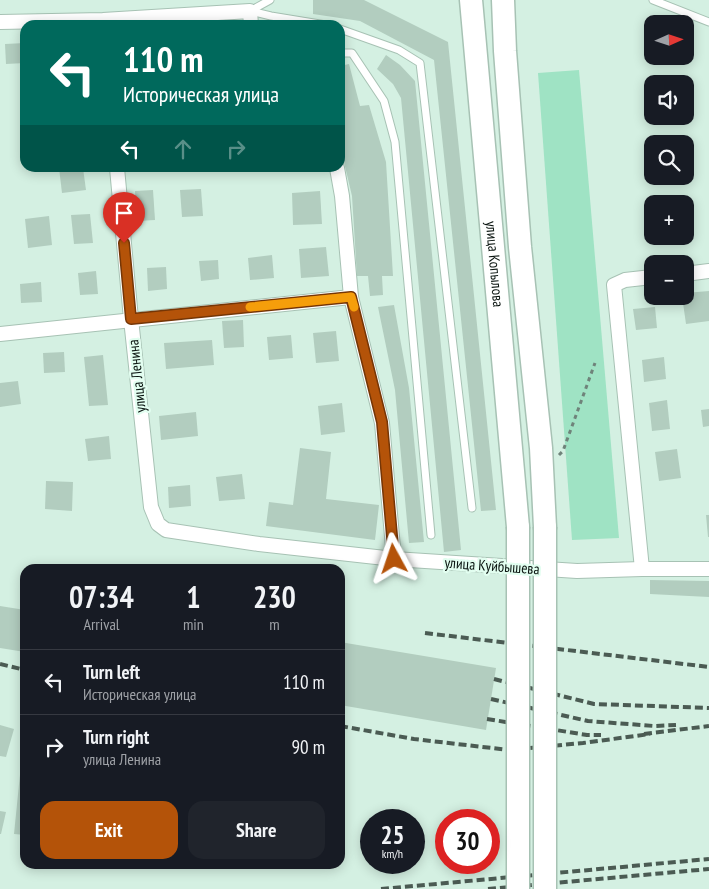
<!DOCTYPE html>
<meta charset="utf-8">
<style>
:root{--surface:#171b24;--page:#20242c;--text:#f1f3f6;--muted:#9ea1a6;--line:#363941;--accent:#b45309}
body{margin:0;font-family:"PT Sans Narrow",sans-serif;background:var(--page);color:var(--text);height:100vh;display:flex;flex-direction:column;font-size:19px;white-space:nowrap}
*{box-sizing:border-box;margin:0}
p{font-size:16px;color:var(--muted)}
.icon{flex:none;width:28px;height:28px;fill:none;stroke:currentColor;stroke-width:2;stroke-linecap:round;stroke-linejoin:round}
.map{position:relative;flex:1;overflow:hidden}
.sheet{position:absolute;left:20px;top:564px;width:325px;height:305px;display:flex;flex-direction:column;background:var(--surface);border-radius:15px;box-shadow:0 2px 12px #0003}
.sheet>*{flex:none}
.guide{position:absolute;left:20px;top:20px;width:325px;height:152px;border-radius:15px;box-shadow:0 2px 12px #0003;background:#00695c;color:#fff;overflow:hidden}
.needle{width:32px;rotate:87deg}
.buttons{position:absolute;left:644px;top:15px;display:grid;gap:10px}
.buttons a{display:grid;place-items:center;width:50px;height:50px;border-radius:10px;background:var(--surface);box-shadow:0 2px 12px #0003;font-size:25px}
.speed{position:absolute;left:360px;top:809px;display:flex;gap:10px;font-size:25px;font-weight:700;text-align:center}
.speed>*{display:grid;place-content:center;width:65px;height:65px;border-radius:50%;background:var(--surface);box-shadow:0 2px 12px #0003;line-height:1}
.speed small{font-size:12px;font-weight:400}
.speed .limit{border:8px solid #d22;background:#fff;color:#111}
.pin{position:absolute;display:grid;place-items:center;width:42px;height:42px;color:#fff;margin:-51px -21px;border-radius:50% 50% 50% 0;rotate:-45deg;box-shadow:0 0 5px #0007}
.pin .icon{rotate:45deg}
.me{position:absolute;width:55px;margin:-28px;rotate:355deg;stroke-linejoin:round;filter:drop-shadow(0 0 4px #0008)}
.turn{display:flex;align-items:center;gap:18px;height:105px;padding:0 20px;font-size:22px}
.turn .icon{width:65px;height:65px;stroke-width:2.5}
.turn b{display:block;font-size:35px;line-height:42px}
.lanes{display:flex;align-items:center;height:48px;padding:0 20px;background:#0003;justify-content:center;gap:25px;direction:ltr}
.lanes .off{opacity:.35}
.eta{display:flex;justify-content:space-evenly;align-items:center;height:85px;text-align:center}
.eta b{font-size:30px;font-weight:800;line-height:35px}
.primary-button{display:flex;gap:10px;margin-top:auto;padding:10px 20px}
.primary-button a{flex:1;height:58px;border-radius:15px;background:var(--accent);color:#fff;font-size:20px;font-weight:800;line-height:58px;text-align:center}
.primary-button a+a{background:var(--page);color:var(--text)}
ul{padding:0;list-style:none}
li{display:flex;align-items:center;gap:15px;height:65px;padding:0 20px;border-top:1px solid var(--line)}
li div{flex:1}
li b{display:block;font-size:19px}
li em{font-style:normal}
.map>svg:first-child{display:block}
</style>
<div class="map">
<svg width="709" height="889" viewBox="0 0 709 889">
<rect width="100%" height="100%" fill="#d4f0e2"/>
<path fill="#9fe3c4" d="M579,70L619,538L572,540L538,73Z"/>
<g fill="#b2cdbf">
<path d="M313,0H364L448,42L496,510L481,511L434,60L360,21L313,14Z"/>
<path d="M25,43V63L6,64L5,44Z"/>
<path d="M386,55L400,65L415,81L461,550L444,552L401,98L393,84L377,69Z"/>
<path d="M349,64L360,106L369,105L386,162L393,276H382L383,295L370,296L368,276H357L352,196L340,145V66Z"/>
<path d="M59,168H83L86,190L62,193Z"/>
<path d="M289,168H315L316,169L289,171Z"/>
<path d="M201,189L203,216L182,217L180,190Z"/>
<path d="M153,190L155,220L137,221L135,191Z"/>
<path d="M320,191L322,224L293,225L292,193Z"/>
<path d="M90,214L93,243L74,244L71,215Z"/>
<path d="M49,216L52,245L28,248L25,219Z"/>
<path d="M326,247L329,276L301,278L299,249Z"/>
<path d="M272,255L274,278L250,280L248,258Z"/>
<path d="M218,260L219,279L201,281L199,261Z"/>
<path d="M166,267L167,289L148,291L147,268Z"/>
<path d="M96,271L98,294L80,295L78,273Z"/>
<path d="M41,282L42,302L21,303L20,284Z"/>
<path d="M709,291V321L686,324L682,296H685V293Z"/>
<path d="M394,305L409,388L424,542L409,543L395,390L378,307Z"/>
<path d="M655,307L657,328L636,330L633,309Z"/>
<path d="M243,320L244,347L224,348L222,321Z"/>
<path d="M336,331L339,361L316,363L313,333Z"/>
<path d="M291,335L293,358L269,360L267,337Z"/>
<path d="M212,340L214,365L166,369L164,343Z"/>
<path d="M64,352L65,372L44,373L43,353Z"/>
<path d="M103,355L108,405L89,406L84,357Z"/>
<path d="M664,357L666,379L644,382L642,360Z"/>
<path d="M18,381L21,404L0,407V383Z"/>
<path d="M667,400L670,429L652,431L649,403Z"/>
<path d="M342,403L345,432L321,435L318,406Z"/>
<path d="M709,409V426L703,427L701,410Z"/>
<path d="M196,412L198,436L161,440L159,416Z"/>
<path d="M109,436L111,459L88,461L85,439Z"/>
<path d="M300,448L331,452L326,499L379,505L375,540L266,526L269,502L293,505Z"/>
<path d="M677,449L681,478L659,481L655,452Z"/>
<path d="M242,474L245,499L219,501L216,477Z"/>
<path d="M46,481L73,482L72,511L45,509Z"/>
<path d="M190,485L191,506L169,508L168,487Z"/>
<path d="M706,515H709V537H708Z"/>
<path d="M650,580L709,581V597L650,594Z"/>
<path d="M0,606L25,610V652L0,648Z"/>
<path d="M340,642L496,668L486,730L340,705Z"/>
<path d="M0,725L14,729L6,757L0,756Z"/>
<path d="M24,735H25V835L14,834Z"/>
<path d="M0,811L6,812L1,834H0Z"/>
</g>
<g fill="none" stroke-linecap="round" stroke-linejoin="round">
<g stroke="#a7c2b4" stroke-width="9">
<g id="lane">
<path d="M270,0L250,11L271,16L326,25"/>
<path d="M653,0L709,22"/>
<path d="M340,29L399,50L420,63L472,508"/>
<path d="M340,53H352L384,101L395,142L431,535"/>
</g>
</g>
<g stroke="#a7c2b4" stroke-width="16">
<g id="street">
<path d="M0,22L103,20L250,11L251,25"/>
<path d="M117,168L131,319L151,507L158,524L166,530L259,544L394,559L577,571L642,569H709"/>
<path d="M337,168L342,196L351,297L382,423L394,559"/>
<path d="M685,274L709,271"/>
<path d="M0,334L351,297"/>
<path d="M642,569L614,285L625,280L652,277"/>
</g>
</g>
<g stroke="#a7c2b4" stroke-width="25">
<g id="primary">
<path id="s1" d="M471,0L518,527"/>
<path d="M503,0L505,51L520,247L541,448L545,527"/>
</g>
</g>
<path stroke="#6f837a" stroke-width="3" stroke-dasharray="4 4" stroke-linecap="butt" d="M559,455L563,451L595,363"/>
<use href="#lane" stroke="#fff" stroke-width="7"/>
<use href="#street" stroke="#fff" stroke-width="14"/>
<use href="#primary" stroke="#fff" stroke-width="22"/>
<g stroke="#4b5b53" stroke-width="4" stroke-dasharray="8 4" stroke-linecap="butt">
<path d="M425,633L709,667"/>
<path d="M0,664L25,670"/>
<path d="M494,679L594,704L709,708"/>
<path d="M491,699L588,721L654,726L676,725"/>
<path d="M487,719L587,735H601"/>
<path d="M340,726L414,739L509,750L583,743L650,734"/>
<path d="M644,734L709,726"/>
<path d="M381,889L709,859"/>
<path d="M488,889L709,869"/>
</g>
<g stroke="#a7c2b4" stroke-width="25" stroke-linecap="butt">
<g id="primary-bridge">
<path d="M518,889V527"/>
<path d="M545,889V527"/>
</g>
</g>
<use href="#primary-bridge" stroke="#fff" stroke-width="22"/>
</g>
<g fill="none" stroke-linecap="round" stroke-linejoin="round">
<g stroke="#753606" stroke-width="12">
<path id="route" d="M124,243L131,319L351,297L382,422L394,559"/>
</g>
<use href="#route" stroke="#b45309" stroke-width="9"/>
<path stroke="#f59e0b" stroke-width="9" d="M250,307L351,297L354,307"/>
</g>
<g text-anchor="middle" stroke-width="4.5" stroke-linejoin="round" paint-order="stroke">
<g font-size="15" fill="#09130f" stroke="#e2fef0">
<text dy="5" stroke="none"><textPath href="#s1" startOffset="265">улица Копылова</textPath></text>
<text transform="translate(137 376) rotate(-96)" y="5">улица Ленина</text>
<text transform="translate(492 566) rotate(4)" y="5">улица Куйбышева</text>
</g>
</g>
</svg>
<div class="buttons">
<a><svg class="needle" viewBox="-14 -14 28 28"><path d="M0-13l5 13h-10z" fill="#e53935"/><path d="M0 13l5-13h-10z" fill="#9ea1a6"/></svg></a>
<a><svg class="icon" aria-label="sound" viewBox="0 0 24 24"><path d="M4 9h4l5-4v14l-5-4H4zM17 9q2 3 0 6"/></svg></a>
<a><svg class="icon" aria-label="search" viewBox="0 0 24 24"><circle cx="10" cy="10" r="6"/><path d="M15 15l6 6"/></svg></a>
<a>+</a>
<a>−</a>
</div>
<div class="speed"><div>25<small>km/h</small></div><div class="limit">30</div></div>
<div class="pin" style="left:124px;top:243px;background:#d93025"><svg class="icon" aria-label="arrive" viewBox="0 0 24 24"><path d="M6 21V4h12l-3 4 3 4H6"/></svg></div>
<svg class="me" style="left:394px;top:559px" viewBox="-20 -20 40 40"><path d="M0-17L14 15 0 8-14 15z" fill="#b45309" stroke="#fff" stroke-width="4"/></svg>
<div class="guide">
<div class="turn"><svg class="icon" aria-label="left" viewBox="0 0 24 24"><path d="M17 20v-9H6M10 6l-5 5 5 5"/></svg><div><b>110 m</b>Историческая улица</div></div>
<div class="lanes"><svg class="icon" aria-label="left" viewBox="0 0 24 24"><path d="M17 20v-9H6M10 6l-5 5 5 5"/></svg><svg class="icon off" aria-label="ahead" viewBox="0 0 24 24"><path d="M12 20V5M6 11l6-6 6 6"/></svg><svg class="icon off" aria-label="right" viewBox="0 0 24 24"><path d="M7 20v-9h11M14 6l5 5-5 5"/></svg></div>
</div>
<section class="sheet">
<div class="eta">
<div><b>07:34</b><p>Arrival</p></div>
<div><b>1</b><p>min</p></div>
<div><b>230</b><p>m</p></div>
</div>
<ul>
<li><svg class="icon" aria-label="left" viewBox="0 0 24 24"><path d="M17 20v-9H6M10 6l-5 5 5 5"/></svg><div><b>Turn left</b><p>Историческая улица</p></div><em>110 m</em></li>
<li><svg class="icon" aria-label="right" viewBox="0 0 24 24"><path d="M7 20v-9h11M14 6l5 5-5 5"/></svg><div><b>Turn right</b><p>улица Ленина</p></div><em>90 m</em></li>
</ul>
<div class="primary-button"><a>Exit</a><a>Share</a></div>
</section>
</div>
